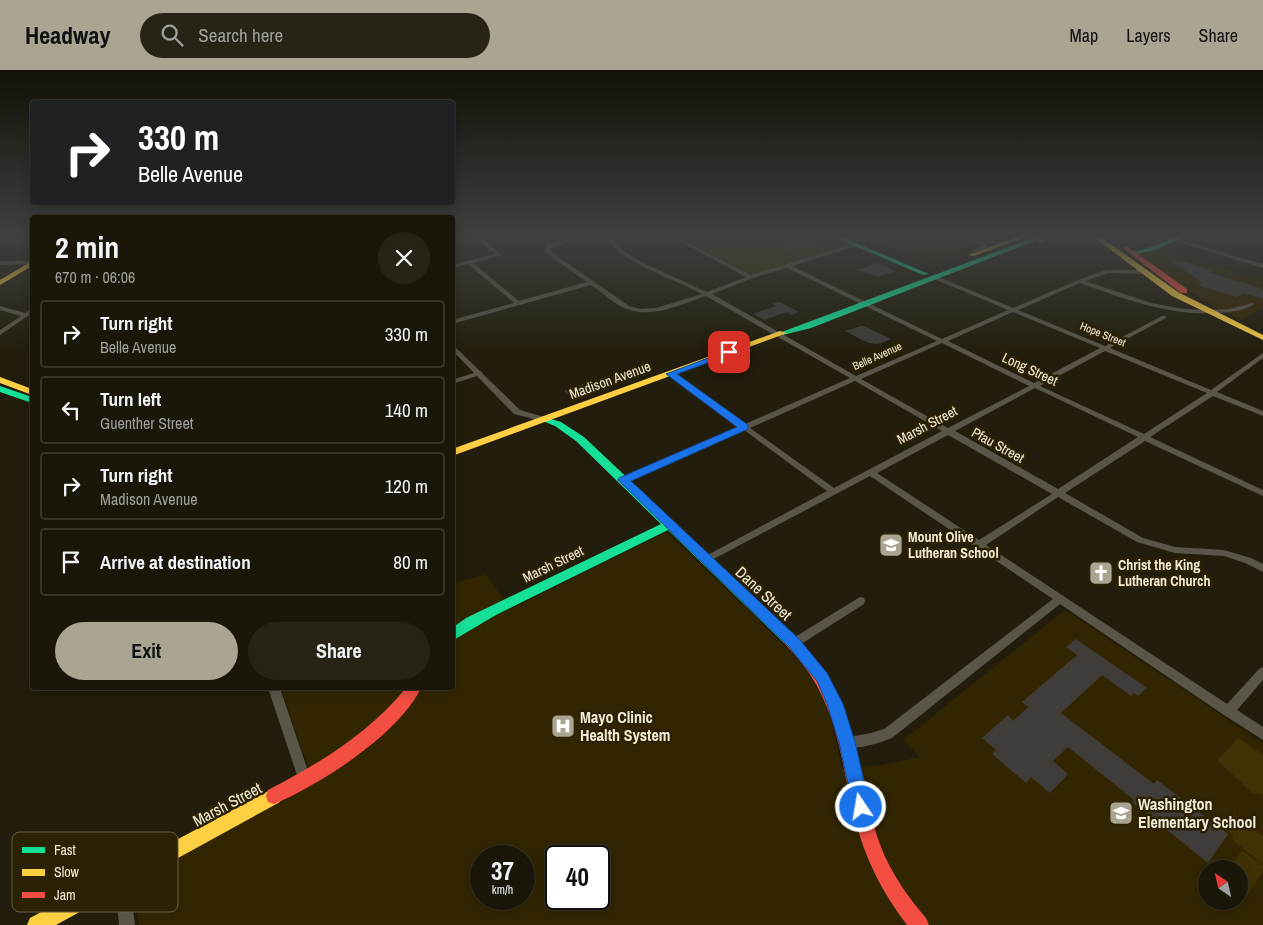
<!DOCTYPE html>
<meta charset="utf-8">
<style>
:root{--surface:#1a1609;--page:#272317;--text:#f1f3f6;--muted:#9f9f9c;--line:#38352a;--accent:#aaa493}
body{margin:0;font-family:"Archivo Narrow",sans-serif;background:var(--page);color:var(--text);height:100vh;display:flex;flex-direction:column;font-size:19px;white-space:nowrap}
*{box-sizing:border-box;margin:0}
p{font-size:16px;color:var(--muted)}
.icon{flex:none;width:28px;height:28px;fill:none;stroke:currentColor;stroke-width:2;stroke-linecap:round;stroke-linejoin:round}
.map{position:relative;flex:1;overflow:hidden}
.sheet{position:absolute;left:30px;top:145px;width:425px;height:475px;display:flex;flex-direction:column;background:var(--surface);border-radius:5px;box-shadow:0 2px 12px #0003,0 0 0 1px var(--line)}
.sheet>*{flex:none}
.banner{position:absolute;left:30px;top:30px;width:425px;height:105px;border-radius:5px;box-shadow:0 2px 12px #0003,0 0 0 1px var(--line);background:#202124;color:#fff;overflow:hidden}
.needle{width:32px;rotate:326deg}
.tools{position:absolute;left:1198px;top:790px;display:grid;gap:10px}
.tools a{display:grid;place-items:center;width:50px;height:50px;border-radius:50%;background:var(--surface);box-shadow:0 2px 12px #0003,0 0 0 1px var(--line);font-size:25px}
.speed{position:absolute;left:470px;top:775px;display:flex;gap:10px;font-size:25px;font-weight:700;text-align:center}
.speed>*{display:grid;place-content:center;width:65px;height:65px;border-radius:50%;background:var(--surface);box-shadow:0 2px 12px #0003,0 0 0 1px var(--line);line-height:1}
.speed small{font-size:12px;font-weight:400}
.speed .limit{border:2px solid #111;border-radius:8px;background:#fff;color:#111}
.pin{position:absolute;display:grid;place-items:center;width:42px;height:42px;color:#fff;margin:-21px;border-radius:10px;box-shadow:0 2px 8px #0006}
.me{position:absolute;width:55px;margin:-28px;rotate:348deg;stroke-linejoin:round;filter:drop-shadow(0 0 4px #0008)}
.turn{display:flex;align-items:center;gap:18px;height:105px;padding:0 25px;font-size:22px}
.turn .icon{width:65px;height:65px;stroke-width:2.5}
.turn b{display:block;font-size:35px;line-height:42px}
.round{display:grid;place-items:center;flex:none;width:52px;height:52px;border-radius:26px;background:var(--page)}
.head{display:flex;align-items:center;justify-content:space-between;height:85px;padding:0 25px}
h1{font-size:30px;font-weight:700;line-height:38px}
.primary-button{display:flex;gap:10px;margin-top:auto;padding:10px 25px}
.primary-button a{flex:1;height:58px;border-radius:30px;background:var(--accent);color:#111;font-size:20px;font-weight:700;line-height:58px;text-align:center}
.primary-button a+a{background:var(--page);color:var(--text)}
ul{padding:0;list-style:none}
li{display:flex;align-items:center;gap:15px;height:68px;margin:0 10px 8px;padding:0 15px;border:2px solid var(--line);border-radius:5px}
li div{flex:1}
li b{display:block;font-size:19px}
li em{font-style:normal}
header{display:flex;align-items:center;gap:30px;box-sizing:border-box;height:70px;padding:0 25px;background:var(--accent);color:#111}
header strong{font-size:24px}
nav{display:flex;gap:28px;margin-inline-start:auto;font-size:18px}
.search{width:350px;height:45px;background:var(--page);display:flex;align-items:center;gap:12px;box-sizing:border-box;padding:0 18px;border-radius:28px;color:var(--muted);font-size:19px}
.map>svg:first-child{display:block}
</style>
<header>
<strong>Headway</strong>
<div class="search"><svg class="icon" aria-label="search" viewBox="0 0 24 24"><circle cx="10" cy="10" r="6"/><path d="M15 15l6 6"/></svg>Search here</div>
<nav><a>Map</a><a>Layers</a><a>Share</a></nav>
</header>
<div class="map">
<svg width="1263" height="855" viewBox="0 0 1263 855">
<rect width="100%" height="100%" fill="#221d0c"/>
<g fill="#322602" fill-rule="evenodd">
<path d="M855,165H976L992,170L927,193Z"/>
<path d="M1158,179L1263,211V238L1240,250L1220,240L1183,217L1141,187Z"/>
<path d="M666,462L790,581L811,607L827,634L842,699L882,695L920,687L903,670L1065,540L1263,673V855H139L134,811L314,714L281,618H452L453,514L485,504L511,539ZM481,786H524V829H481ZM556,786H599V829H556ZM1206,799H1239V831H1206Z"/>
</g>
<g fill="#3f3204">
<path d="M676,165H827L850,174L753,205Z"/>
<path d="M1238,668L1263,685V725L1251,722L1217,690Z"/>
<path d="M1234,744L1263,766V794L1232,770L1233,765L1224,758Z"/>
<path d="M1242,780L1263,796V802L1248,824L1239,817V799H1229Z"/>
</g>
<g fill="#3f3c3a">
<path d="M813,166L825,171L791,181L779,176Z"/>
<path d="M1170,190L1184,191L1212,201L1209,202L1263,219V229L1244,223L1236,227L1198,215L1203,213Z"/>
<path d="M877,193L896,201L878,207L857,200Z"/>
<path d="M780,232L799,242L791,245L787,242L764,250L753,244L776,236L772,234Z"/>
<path d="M861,256H864L891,269L878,274L868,273L845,261Z"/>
<path d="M583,314L592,322L571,328L564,321Z"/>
<path d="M1076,569L1147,618L1138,626L1134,623L1131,626L1102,605L1061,643L1154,714L1157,710L1228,764L1208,793L1132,732L1134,730L1068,677L1053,691L1068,704L1050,723L1031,707L1026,713L992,684L996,680L982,668L1008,645L1013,651L1028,637L1022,632L1077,585L1066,577Z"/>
</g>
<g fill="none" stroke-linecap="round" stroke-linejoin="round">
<g fill="#595549" fill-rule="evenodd">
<path d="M472,165H477L502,185L473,193L519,231L587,212L544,182L546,176L551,174L586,165H594L555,176L550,178V181L629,236L641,239L656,238L702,224C678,211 651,203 628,188C618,182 610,173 602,165H607L623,180L643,193L707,222L746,207L668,165H674L751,205L855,173L858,175L857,176L792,196L942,269L1008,240L932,208V206L934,205L1013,238L1078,210L1106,200H1144L1147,202L1144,204L1109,203L1085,211L1151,233L1184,239L1202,240L1229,239L1253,233V235C1243,241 1231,242 1219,243C1169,246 1127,230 1080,213L1018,240L1105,276L1162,246H1166V248L1110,278L1211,320L1263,283V288L1217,322L1263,341V346L1213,326L1150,367L1263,420V426L1145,371L1065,423L1143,468L1175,477L1224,480L1251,488L1263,494V502L1245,493L1224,486L1175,483L1137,472L1058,427L986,475L1227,634L1259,599L1263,597V610L1237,640L1263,657V670L1224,645L1060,534L892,668C880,673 855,681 843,676L841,672L843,668L871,663L884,659L1053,529L870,406L708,492H702L700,490L702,488L827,421L744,360L626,412H620L619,410L620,408L739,357L669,305V303H673L745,354L850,308L706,226C681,234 653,249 627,239C614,234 602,222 591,215L452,254V250L514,233L468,194L452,198V195L495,184ZM787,198L937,271L856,306L712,224L753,208ZM1013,242L1100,278L1034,313L948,271ZM942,273L1029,316L948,358L861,309ZM1105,281L1207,323L1144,364L1040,316ZM855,311L942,361L834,418L750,358ZM1035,318L1138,367L1058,419L955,361ZM948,365L1052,424L979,470L877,403Z"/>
<path d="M958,165H964L987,174L988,177L975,183L973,186H969L968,185L971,181L982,176Z"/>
<path d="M1155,165H1162L1263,194V198Z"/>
<path d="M1239,165H1247L1263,169V172Z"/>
<path d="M976,166H980L1002,174L999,176L976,168Z"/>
<path d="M0,191H32V194L0,195Z"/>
<path d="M0,236L25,243L32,239V243L0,265V260L21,246L0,240Z"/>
<path d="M452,274L480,301L482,302L483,304L520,340L548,348L549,350L548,352H545L514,344L477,306L452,314V310L474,303L452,280Z"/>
<path d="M860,527L864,528L865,531L864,534L798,576L794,577L790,576L789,573L790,570Z"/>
<path d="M268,618H280L311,710L310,714L305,716L300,714Z"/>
<path d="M122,802L127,804L129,809L135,855H119L115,809L117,804Z"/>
</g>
<g fill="#16e098" fill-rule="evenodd">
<path d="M829,165H837L929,204L923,205Z"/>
<path d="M1041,165H1050L811,258L783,265L779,263Z"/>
<path d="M1181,165H1189L1152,181L1132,185L1129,183L1148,178Z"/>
<path d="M0,316L32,327V333L0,322Z"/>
<path d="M545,347L561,352L584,367L794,565L796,569L794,573L789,575L784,573L668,460L496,545L452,571V558L466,548L661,454L576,371L555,356L540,350Z"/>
</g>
<g fill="#ffcf43" fill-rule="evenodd">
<path d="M1022,165H1031L974,186L969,185Z"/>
<path d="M1091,165H1098L1178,222L1263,265V270L1172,226Z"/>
<path d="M32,191V196L0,215V210Z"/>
<path d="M780,261L787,263L452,386V379Z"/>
<path d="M0,307L32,319V325L0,313Z"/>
<path d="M274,718L280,720L282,726L280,732L56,855H27L30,848Z"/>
</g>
<g fill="#f24e42" fill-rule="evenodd">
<path d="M1052,165H1062L1040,173L1037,171Z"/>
<path d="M1124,177H1128L1187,219V223H1181L1124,179Z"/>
<path d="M789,563L794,565C808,580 822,595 831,613C859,664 861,724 881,777C891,803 908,827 926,848L929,855H907C882,823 864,786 854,746C844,705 840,660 820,622C811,603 798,588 784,573L782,569L784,565Z"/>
<path d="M406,618H421C399,664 320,715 274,734L268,732L266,726L268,720C320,693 368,664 406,618Z"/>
</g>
</g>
<linearGradient id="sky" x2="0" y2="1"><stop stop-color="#131007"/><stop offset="0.58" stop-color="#3e4040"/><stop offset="1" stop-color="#3e4040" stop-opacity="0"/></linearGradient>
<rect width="1263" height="285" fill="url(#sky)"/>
<path fill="#1a73e8" stroke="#114b97" d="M729,280L732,281V284L677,304L748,355V359L631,411L799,569L827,603L843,634L855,672L870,737L867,743L861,745L855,743L853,737L839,672L827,634L817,611L789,577L618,410L619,408L737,357L666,304Z"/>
<defs>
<g id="school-square" transform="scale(1.25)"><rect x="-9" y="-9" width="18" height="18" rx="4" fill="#aaa493" stroke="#2b2103"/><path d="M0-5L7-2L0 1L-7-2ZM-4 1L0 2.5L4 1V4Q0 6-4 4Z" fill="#fff"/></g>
<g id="church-square" transform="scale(1.25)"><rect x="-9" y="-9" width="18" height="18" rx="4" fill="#aaa493" stroke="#2b2103"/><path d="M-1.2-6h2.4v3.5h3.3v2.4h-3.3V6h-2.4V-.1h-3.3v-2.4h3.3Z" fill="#fff"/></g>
<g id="hospital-square" transform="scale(1.25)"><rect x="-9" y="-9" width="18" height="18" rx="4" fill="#aaa493" stroke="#2b2103"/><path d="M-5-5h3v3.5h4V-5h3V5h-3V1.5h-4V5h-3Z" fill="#fff"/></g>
</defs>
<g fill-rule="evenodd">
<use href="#school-square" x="891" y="475"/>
<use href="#church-square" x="1101" y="503"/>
<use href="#hospital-square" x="563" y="656"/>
<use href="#school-square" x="1121" y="743"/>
</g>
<g text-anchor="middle" stroke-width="5" stroke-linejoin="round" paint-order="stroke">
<g font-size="11" fill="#f3ecdb" stroke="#2b2103">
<text transform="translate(1103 264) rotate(22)" y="4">Hope Street</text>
<text transform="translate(877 286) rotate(-24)" y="4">Belle Avenue</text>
</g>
<g font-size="14" fill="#f3ecdb" stroke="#2b2103">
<text transform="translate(1030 299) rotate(25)" y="5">Long Street</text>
<text transform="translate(610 310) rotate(-20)" y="5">Madison Avenue</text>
<text transform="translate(927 355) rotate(-28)" y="5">Marsh Street</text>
<text transform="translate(998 375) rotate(29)" y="5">Pfau Street</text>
<text transform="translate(553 494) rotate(-26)" y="5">Marsh Street</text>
</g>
<g font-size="14" font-weight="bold" fill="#f3ecdb" stroke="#2b2103" text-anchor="start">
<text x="908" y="472">Mount Olive<tspan x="908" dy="16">Lutheran School</tspan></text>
<text x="1118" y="500">Christ the King<tspan x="1118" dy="16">Lutheran Church</tspan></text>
</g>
<g font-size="16" fill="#f3ecdb" stroke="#2b2103">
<text transform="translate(764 523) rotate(43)" y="6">Dane Street</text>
<text transform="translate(227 734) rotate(-28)" y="6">Marsh Street</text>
</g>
<g font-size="16" font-weight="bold" fill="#f3ecdb" stroke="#2b2103" text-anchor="start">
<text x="580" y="653">Mayo Clinic<tspan x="580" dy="18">Health System</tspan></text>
<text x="1138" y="740">Washington<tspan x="1138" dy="18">Elementary School</tspan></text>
</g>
</g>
<rect x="12" y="762" width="166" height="80" rx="8" fill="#2b2103" stroke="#675e44" stroke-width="1"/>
<rect x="22" y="777" width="23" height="6" fill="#16e098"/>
<rect x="22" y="799" width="23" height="7" fill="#ffcf43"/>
<rect x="22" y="822" width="23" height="6" fill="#f24e42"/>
<g font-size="14" fill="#f3ecdb">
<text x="54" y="785">Fast</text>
<text x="54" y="807">Slow</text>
<text x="54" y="830">Jam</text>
</g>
</svg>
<div class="tools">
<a><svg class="needle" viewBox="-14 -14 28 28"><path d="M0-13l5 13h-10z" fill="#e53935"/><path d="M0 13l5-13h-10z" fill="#9f9f9c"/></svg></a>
</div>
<div class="speed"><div>37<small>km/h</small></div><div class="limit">40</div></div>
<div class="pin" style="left:729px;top:282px;background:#d93025"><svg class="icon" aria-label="arrive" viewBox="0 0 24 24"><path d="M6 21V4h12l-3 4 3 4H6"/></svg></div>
<svg class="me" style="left:861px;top:737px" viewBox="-20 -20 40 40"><circle r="17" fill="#1a73e8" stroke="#fff" stroke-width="3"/><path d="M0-11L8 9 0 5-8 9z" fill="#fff"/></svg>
<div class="banner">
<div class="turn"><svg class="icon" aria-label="right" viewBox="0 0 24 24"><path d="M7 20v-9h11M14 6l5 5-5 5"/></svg><div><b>330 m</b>Belle Avenue</div></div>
</div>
<section class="sheet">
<div class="head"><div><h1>2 min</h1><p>670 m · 06:06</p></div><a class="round"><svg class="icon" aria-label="close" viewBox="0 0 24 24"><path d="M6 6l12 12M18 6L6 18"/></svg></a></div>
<ul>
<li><svg class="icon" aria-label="right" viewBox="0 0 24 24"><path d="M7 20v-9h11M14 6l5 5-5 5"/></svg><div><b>Turn right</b><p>Belle Avenue</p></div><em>330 m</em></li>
<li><svg class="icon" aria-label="left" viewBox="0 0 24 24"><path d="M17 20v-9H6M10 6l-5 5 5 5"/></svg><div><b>Turn left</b><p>Guenther Street</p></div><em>140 m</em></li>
<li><svg class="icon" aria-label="right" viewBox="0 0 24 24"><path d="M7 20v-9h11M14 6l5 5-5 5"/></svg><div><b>Turn right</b><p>Madison Avenue</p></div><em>120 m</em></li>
<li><svg class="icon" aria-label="arrive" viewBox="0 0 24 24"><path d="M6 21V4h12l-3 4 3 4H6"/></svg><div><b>Arrive at destination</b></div><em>80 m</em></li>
</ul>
<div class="primary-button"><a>Exit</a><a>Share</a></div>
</section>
</div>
